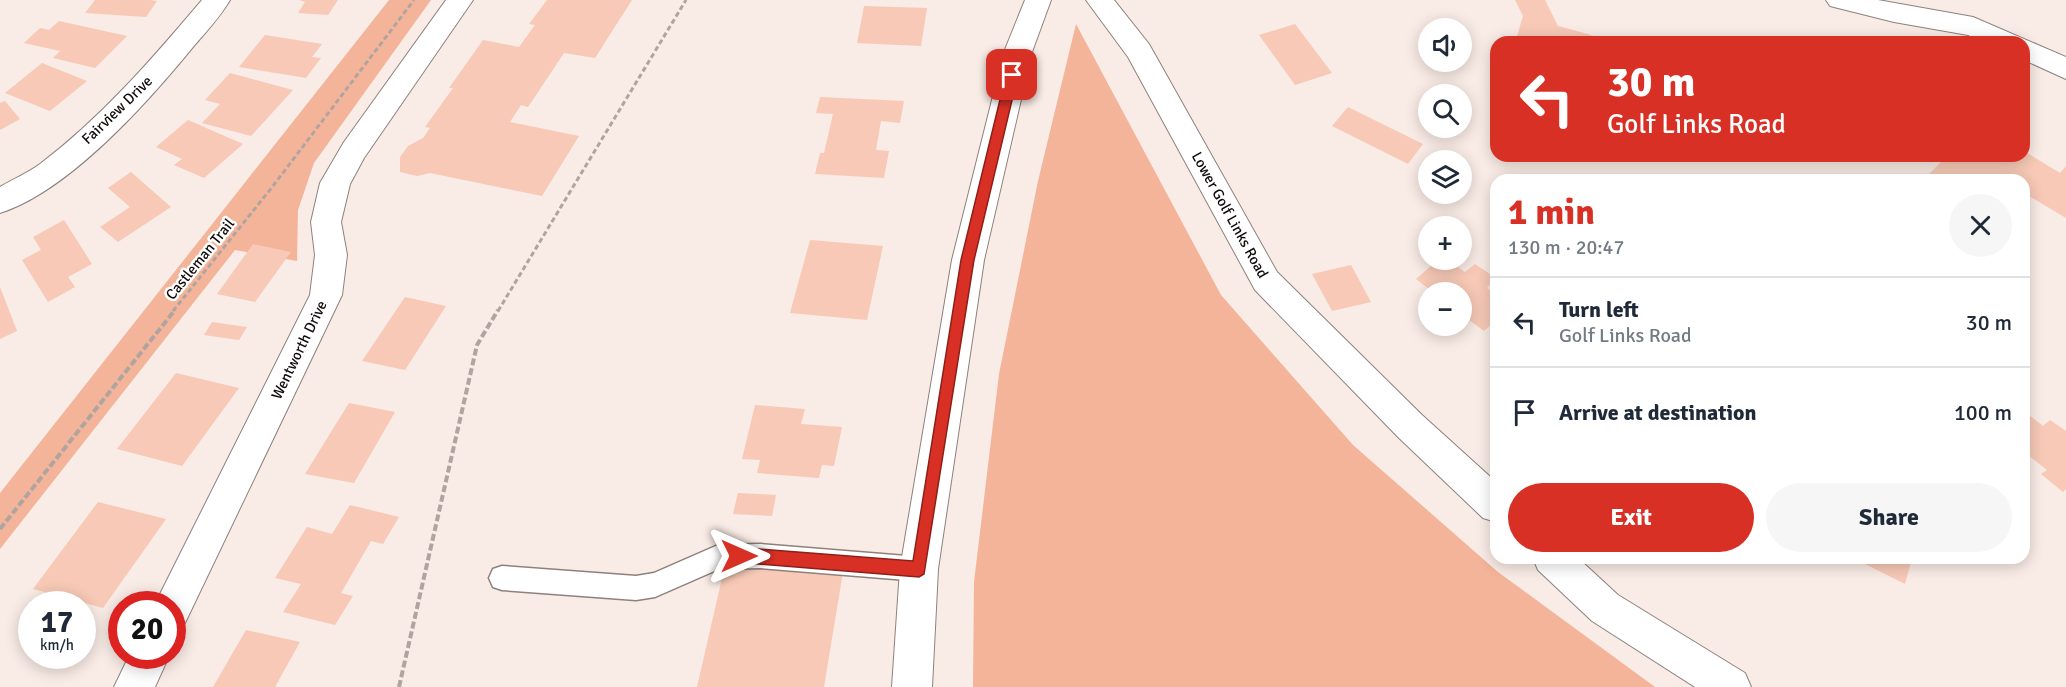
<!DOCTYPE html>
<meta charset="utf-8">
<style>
:root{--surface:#fff;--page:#f6f6f7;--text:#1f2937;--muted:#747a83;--line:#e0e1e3;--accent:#d93025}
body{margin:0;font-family:Signika,sans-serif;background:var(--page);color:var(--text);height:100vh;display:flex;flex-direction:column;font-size:22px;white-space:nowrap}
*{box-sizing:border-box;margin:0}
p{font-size:20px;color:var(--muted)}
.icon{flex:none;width:33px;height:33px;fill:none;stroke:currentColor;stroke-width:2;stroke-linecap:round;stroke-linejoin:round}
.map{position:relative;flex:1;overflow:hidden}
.details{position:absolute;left:1490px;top:174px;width:540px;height:390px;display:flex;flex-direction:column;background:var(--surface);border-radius:18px;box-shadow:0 3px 15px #0003}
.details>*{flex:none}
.top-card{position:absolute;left:1490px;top:36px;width:540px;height:126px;border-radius:18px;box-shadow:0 3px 15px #0003;background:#d93025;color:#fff;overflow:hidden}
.tools{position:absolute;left:1418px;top:18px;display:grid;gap:12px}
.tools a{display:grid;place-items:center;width:54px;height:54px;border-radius:50%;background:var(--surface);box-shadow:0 3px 15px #0003;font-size:30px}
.speed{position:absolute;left:18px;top:591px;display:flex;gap:12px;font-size:30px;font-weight:700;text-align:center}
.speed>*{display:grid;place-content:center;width:78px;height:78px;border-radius:50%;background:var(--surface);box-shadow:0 3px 15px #0003;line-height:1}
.speed small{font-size:15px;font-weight:400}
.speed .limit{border:9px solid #d22;background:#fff;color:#111}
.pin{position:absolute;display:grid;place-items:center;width:51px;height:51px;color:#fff;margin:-26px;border-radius:12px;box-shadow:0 3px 9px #0006}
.me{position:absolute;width:66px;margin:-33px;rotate:90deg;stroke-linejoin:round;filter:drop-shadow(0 0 4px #0008)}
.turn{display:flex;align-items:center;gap:21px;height:126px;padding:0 18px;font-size:27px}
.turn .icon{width:78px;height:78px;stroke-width:2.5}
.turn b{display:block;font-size:42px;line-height:51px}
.round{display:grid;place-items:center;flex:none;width:63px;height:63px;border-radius:32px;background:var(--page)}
.head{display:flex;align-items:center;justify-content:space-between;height:102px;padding:0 18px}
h1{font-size:36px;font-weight:800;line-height:45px;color:var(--accent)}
.primary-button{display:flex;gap:12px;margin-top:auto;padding:12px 18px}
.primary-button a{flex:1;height:69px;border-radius:36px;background:var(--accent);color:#fff;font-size:24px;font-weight:800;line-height:69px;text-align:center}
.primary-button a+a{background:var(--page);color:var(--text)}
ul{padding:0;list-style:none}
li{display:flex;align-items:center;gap:18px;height:90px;padding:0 18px;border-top:2px solid var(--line)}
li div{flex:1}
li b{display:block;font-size:22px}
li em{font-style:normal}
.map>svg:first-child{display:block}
</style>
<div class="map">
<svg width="2066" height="687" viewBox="0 0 2066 687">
<rect width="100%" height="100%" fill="#f9ebe5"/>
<g fill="#f3b499">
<path d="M389,0H431L314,163L298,210L297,261L235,250L0,549V493Z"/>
<path d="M1076,24L1221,295L1353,445L1498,572L1655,687H973L974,582L999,374L1038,181Z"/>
</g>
<g fill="#f7c9b6">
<path d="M95,0H150L157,1L146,17L85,13Z"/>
<path d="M299,0H338L328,15L298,13L305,2Z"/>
<path d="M547,0H632L595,58L564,53L528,107L521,105L510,122L579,136L542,196L430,173L417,176L400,172V157L408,146L423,138L430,128L425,127L453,88H449L483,40L519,47L535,25L529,24Z"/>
<path d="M1515,0H1545L1558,26L1588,34L1604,42H1525L1526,38L1517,36L1523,16Z"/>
<path d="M864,6L927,8L921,46L857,43Z"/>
<path d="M59,21L127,36L95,68L53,58L60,51L24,43L40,28L49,30Z"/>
<path d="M1295,24L1332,73L1295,85L1259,35Z"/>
<path d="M265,35L322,44L312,57L321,58L306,78L239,67Z"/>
<path d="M42,63L87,81L50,111L5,93Z"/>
<path d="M230,73L293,90L251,136L202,123L220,104L205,100Z"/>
<path d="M820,97L904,101L900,123L881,121L876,150L889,151L884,178L815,174L820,153H824L833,114L816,113Z"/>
<path d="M5,101L20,119L0,130V103Z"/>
<path d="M1348,107L1423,144L1408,164L1332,126Z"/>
<path d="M188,120L243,144L204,178L174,165L182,159L156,147Z"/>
<path d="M2024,151L2060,173L2066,166V218L2024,193V180H1933L1926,177L1947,156H2024Z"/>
<path d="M131,172L171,207L118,242L100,227L130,207L108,188Z"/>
<path d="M64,220L92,264L68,277L75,287L48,302L22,260L41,250L33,237Z"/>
<path d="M810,240L883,246L867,320L790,313Z"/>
<path d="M253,244L291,252L255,302L217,294Z"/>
<path d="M1438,260H1448L1465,272L1475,264L1496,278L1487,288L1496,295V320L1484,331L1461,314V292H1433L1416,279Z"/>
<path d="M1351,265L1371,302L1332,311L1312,274Z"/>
<path d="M0,287L17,331L0,339Z"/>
<path d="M405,297L446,306L405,370L362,361Z"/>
<path d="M212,322L247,327L239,340L204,335Z"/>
<path d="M176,373L239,388L182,466L117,449Z"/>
<path d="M349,403L395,412L354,483L305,474Z"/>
<path d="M755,405L805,409L801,424L842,427L834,466L822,465L819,478L757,473L760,460L742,459Z"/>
<path d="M2024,411L2043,426L2050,420L2066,431V489L2063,492L2041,474L2047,470L2024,452Z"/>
<path d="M738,493L776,495L772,516L733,514Z"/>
<path d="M98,502L166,519L103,608L33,589Z"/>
<path d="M350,505L399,517L383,544L371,541L341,593L353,596L335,625L283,612L301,584L275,578L307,527L332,534Z"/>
<path d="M1853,558H1912L1905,584Z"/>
<path d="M725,565L843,572L824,687H697Z"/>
<path d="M246,630L300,642L275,687H213Z"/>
</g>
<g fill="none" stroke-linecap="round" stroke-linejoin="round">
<g stroke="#8e817c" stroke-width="3">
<path id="lane" d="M760,544L919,557L928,560L932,569L928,578L919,581L760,568L719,569L655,597L636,600L502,590L493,587L489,578L493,569L502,566L636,576L654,573L718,545Z"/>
</g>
<g stroke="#8e817c" stroke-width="2">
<g id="street">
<path d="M202,0H230C220,17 206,32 193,47C148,102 69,191 0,213V187C13,179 28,173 40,164C102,117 152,59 202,0Z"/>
<path d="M446,0H473L364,158L350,184L341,222L347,255L342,295L185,623L172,628V604H155L310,295L315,255L311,222L320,183L344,142Z"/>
<path d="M1025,0H1051L1032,52L984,260L938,569L932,687H892L900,569L952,260L1004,52Z"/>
<path d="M1086,0H1114L1149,44L1277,272L1422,415L1496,482V522L1483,518L1398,437L1255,290L1128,57Z"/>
<path d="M1826,0H1878L1973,17L2066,57V79L2024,60V42H1985L1968,35L1894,22L1830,6Z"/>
<path d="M1533,558H1578L1618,595L1745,673L1751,687H1695L1592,621L1538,570Z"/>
<path d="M129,656H169L155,687H114Z"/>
</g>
</g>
<g stroke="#b0a4a0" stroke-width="3" stroke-dasharray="5 3" stroke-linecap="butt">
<path d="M173,311L273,186L414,0"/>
<path d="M498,311L686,0"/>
</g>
<g stroke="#b0a4a0" stroke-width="4" stroke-dasharray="7 3" stroke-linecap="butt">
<path d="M0,529L175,310"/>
<path d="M399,687L477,345L498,310"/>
</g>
<use href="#lane" fill="#fff" fill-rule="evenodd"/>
<use href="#street" fill="#fff" fill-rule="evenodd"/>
</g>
<path fill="#d93025" stroke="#8d1f18" stroke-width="1.5" d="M1012,71L1018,75L974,260L924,574L919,577L733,562L731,556L733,551L759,549L913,561L961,260L1006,75Z"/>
<g text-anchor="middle" stroke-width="5" stroke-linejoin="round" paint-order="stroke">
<g font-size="15" fill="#110c0b" stroke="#fff">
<text transform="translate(117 110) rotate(-44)" y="5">Fairview Drive</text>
<text transform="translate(1230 215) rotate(61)" y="5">Lower Golf Links Road</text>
<text transform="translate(200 259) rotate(-51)" y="5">Castleman Trail</text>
<text transform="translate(299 350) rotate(-64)" y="5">Wentworth Drive</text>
</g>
</g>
</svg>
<div class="tools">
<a><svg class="icon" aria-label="sound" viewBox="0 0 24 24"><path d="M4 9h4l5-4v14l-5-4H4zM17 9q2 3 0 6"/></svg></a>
<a><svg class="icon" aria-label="search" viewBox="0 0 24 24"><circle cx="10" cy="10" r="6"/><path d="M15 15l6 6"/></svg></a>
<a><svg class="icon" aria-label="layers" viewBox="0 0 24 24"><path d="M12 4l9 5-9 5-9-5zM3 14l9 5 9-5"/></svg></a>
<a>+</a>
<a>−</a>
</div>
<div class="speed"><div>17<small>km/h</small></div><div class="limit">20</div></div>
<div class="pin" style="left:1012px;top:75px;background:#d93025"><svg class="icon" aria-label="arrive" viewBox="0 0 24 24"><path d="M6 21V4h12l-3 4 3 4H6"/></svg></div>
<svg class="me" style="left:739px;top:556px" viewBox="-20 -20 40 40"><path d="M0-17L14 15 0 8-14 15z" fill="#d93025" stroke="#fff" stroke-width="4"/></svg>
<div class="top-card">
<div class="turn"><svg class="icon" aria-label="left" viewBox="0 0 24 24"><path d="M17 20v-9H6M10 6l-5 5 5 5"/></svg><div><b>30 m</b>Golf Links Road</div></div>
</div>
<section class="details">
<div class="head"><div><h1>1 min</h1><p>130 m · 20:47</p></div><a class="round"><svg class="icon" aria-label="close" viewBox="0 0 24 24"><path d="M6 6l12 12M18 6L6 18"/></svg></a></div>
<ul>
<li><svg class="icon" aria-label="left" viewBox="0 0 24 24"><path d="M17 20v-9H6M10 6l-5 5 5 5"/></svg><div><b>Turn left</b><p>Golf Links Road</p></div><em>30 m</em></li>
<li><svg class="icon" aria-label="arrive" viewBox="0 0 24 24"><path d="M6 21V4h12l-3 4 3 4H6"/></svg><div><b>Arrive at destination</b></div><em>100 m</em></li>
</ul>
<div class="primary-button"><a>Exit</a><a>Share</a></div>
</section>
</div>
